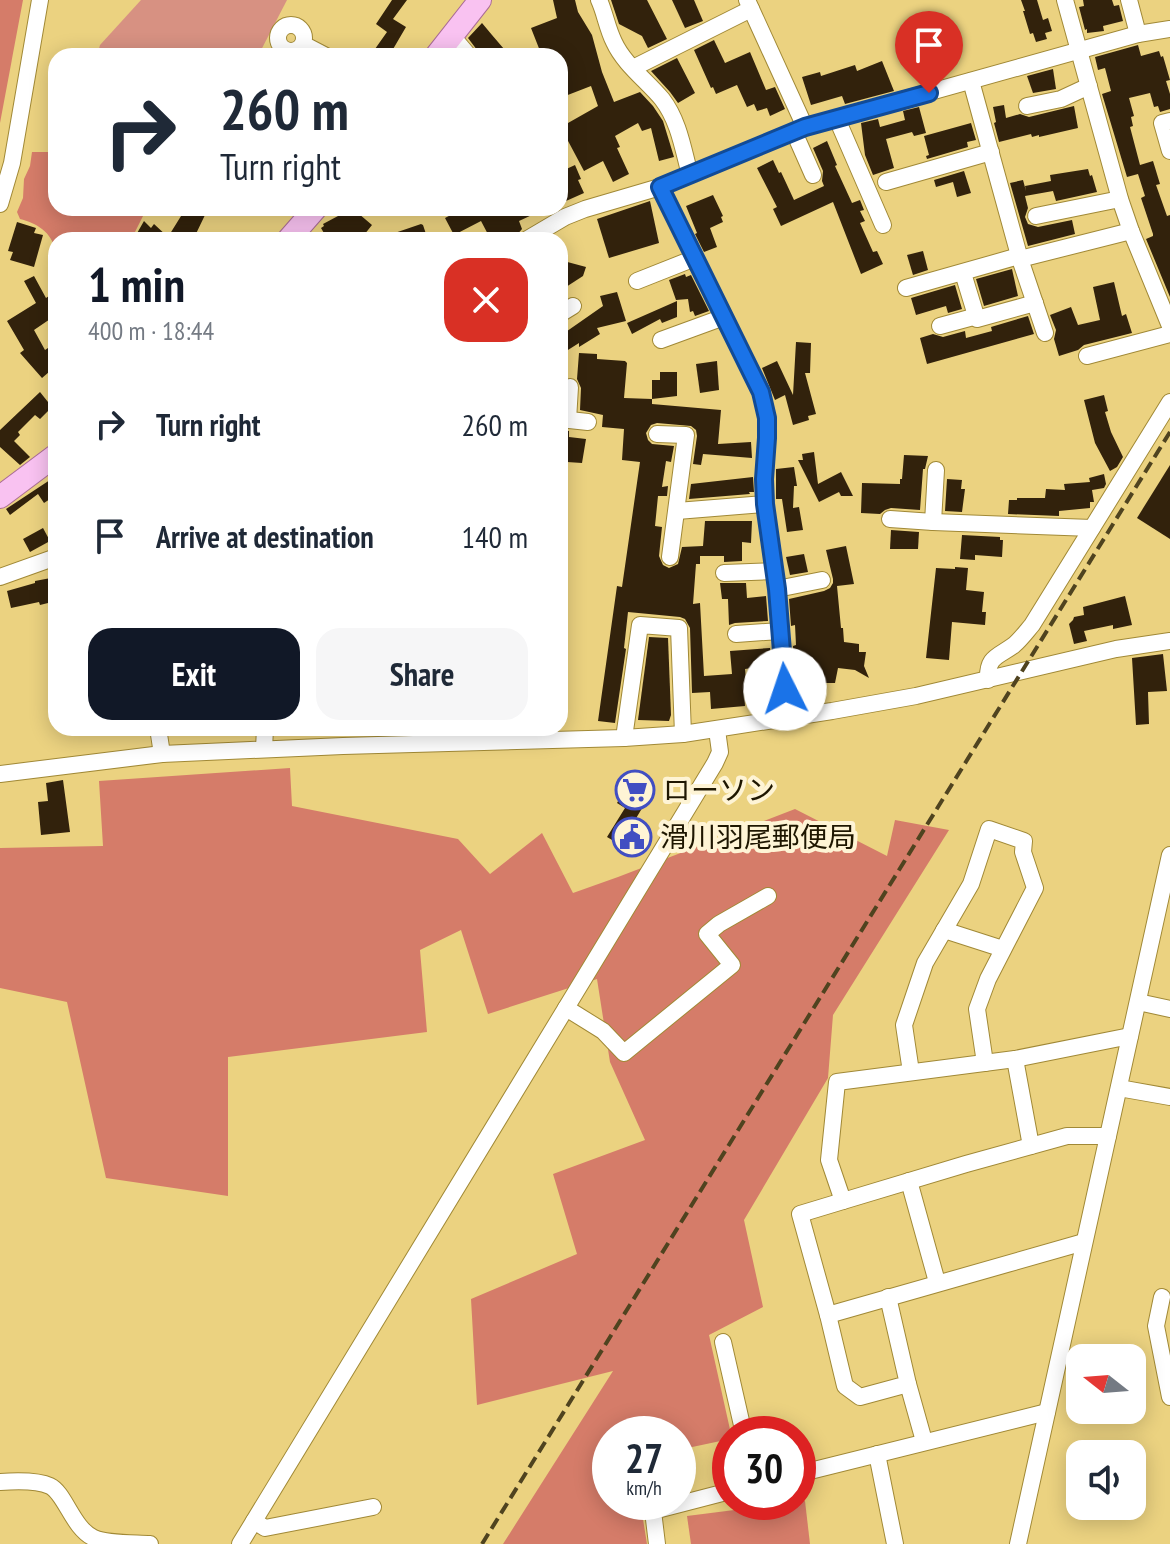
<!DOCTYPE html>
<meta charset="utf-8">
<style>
:root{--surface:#fff;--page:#f6f6f7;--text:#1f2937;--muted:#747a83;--accent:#111827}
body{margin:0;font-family:"PT Sans Narrow","Noto Sans JP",sans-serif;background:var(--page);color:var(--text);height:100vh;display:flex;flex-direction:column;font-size:30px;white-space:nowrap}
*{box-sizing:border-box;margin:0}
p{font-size:26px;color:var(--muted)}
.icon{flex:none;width:44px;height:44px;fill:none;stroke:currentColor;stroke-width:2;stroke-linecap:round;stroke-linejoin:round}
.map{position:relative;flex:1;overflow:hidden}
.sheet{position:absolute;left:48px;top:232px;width:520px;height:504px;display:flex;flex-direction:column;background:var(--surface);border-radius:24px;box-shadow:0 4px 20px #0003}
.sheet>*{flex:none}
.banner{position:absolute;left:48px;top:48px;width:520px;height:168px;border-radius:24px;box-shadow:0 4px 20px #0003;background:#fff;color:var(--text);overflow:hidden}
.needle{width:52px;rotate:287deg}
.fabs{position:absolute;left:1066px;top:1344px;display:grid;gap:16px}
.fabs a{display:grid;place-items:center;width:80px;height:80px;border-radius:16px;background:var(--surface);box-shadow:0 4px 20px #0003;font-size:40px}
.speed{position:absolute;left:592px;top:1416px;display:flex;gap:16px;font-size:40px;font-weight:700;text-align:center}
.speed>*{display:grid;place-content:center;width:104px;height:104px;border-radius:50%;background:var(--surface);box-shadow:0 4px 20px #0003;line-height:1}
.speed small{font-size:20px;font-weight:400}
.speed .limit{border:12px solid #d22;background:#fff;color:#111}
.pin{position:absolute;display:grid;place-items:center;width:68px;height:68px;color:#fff;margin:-82px -34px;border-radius:50% 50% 50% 0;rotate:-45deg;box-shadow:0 0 8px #0007}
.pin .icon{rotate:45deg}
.me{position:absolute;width:88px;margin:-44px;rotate:356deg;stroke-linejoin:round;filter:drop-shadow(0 0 6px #0008)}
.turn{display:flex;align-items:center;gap:28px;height:168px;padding:0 40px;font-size:36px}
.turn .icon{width:104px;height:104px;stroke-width:2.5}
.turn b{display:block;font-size:56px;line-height:68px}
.round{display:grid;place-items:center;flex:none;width:84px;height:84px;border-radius:24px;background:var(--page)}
.headline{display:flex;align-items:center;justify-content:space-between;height:136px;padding:0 40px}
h1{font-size:48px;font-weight:800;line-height:60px;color:var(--accent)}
.action{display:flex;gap:16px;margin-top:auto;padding:16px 40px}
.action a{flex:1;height:92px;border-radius:24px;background:var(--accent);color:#fff;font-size:32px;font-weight:800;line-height:92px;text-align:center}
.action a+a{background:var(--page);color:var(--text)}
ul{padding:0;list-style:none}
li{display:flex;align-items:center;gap:24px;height:112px;padding:0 40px}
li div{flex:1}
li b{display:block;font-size:30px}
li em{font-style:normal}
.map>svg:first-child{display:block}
</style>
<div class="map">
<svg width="1170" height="1544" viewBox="0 0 1170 1544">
<rect width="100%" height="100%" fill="#ebd280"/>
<path fill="#d79182" d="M141,0H287L258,56H97L100,45Z"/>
<g fill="#d57c69">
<path d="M0,0H23L0,123Z"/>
<path d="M32,152H49L56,156V208H147L131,240H56V276L52,272C53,266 56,256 55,250C52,232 36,223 20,219L17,212L23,198L24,179L30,166Z"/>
<path d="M290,768L292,806L458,839L490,874L542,833L573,893L618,877L795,809L887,856L895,820L949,830L833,1015L828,1078L744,1220L763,1307L709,1335L731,1434L730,1439L678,1450V1434H610V1502H654L641,1507L647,1544H503L613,1371L477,1405L471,1299L577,1254L553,1174L645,1140L610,1062L597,979L488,1014L461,930L420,950L427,1032L228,1057V1196L106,1178L67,1002L0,988V848L103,846L99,781Z"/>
<path d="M805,1501L810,1544H691L687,1516Z"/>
</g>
<g fill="#32220c">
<path d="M392,0H407L393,19L406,27L389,56H370L387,32L376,24Z"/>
<path d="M553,0H575L578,12L592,35L602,72L614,102L640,92L653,106L663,121L674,157L659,161L651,128L642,131L638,123L615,136L620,147L617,148L629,174L613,182L603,161L584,171L567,139L560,143V109L568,123L598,106L591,86L560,98V56H542L531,28L557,18Z"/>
<path d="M611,0H647L667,39L648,48L642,36L619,24Z"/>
<path d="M672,0H694L703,21L685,28Z"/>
<path d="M1021,0H1037L1043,20L1048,18L1052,31L1045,33L1047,39L1036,42L1033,33L1030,34L1023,11H1025Z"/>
<path d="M1083,0H1112L1114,6L1119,5L1123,21L1103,26L1104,31L1087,33V29L1085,30L1079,7L1084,6Z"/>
<path d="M482,23L492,35L510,56H482L480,54L468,38Z"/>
<path d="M714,40L725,63L750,52L766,90L775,87L785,109L770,116L767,108L757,111L754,104L747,107L737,85L716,94L713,87L711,88L694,50Z"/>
<path d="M1138,45L1141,56L1159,51L1161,57L1163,56L1170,80L1166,81L1170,94V109L1160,112L1158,106L1154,107L1150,93L1129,98L1134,116L1131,117L1133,126L1130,127L1140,165L1153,161L1160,184L1156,185L1167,216L1170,215V297L1146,239L1153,236V234L1141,198L1145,196L1138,174L1127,177L1102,94L1111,91L1105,68L1098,70L1095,57Z"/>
<path d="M677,58L695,93L678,103L670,92L651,71Z"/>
<path d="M882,61L894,91L845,104L842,96L811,105L802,77L820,72L821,76L855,65L857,71Z"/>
<path d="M1053,69L1056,89L1033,93L1027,76Z"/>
<path d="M1004,105L1006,118L1020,114L1029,117L1074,106L1078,128L1039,137V135L1032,137L1031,134L999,142L994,123L996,122L993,107Z"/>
<path d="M919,107L926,133L914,136L912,132L886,139L894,168L873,175L865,155L861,123L878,119L880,127L905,120L903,111Z"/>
<path d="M971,123L976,140L967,142L968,147L927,159L926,156L929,155L924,136Z"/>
<path d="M827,141L837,165L835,166L852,203L860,200L864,210L860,211L865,221L860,223L873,252L877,251L883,264L861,274L833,202L781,226L773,209L777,207L757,168L773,160L779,173L781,172L794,200L824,186L822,181L823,171L813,148Z"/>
<path d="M575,165L581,179L578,180L584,193L566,201L560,189V172Z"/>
<path d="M1088,169L1090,176L1092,175L1097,192L1056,201L1053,191L1025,196L1028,208L1025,217L1028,224L1038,227L1072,220L1075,234L1028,246L1010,183L1023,180L1026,191L1025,186L1051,181L1050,175Z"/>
<path d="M964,171L971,193L957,197L953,182L936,187L934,180Z"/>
<path d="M713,195L723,216L721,217L723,222L710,228L717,247L704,252L695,234L697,233L686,206Z"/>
<path d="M650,201L659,243L609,258L597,219Z"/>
<path d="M186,208H196L205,215L193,240H140L136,235L144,221L151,228L154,224L168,237Z"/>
<path d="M344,208H352L372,225L360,240H328L321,228L324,226L323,224L338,216Z"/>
<path d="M464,208H547L519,221L522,229L516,236L508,240H491L481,221L454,235L445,218Z"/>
<path d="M17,222L36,228L34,233L43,235L34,267L10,260L13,252L8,251Z"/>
<path d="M421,224L423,225L428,240H381L380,238Z"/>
<path d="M923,251L928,270L913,275L907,255Z"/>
<path d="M560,260L586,267L583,276L566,287L560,278Z"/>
<path d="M1012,269L1018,296L984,306L976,279Z"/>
<path d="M685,274L686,277L691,275L709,311L695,316L693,311L690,312L688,299L676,300L669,280Z"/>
<path d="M34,276L46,298L56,291V315L34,330L45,350L48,348L56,357V366L42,378L20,353L24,350L7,321L36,303L24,281Z"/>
<path d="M1114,282L1122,316L1126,314L1132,333L1084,345L1078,350L1059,356L1054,339L1056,330L1050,315L1071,307L1078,325L1100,320L1093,287Z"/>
<path d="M955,285L962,309L948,313L946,306L916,315L911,298Z"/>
<path d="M617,292L626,321L597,328L600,334L579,347V343L560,355V336L603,306L600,296Z"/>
<path d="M677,301V317L662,323L660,319L632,334L627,323Z"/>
<path d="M1028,316L1034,334L927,364L920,338L933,334L943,337L965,331L966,338L992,331L991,327Z"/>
<path d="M796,342L811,343L810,373H805L816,414L808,416L809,420L793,425L785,395L775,400L762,368L777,361L793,395Z"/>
<path d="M579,353L597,354V359L625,361L627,363L624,398L652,399V380H660V372H677V396L652,399V404L721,410L718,444L751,442L752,458L703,454L701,465L693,464L697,436L696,430L691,426L657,423L651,425L646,433L648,440L652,444L674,446L671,462L666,461L662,487L668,486L667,496H658L655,526L662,527L659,556L663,565L669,568L678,564L682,547L703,546L705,521H752L751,543L742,542V561L724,562V556H700V564H696L693,604L700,603L704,676L732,674L730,651L770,648L772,665L745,669L747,691H744L745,706L711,709L710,692L692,693L690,628L685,619L680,617L628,612L624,648L626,649L615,723L598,721L617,586L622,587L640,462L622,460L624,429L602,427L603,415L580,410L581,388L577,379Z"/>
<path d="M717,361L719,390L700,393L696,364Z"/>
<path d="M40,392L52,407L40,419L35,415L18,432L20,435L14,441L30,457L20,465L0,447V430Z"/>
<path d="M1104,395L1108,411L1105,412L1111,432L1123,457L1117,467L1110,471L1095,443L1084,400Z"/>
<path d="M560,430L569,431V437L586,439L582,463L567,462V455L560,454Z"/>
<path d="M814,452L818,484L841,472L853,496H841L839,492L819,502L798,460H803L802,454Z"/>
<path d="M904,455L928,456L925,469H923L920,510L891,508L885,510L880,514L861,513L862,483L900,484V479H902Z"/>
<path d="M1170,465V539L1137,518Z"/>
<path d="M794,467L797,486H794L793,508L799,507L803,530L787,532L782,499H776V469Z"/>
<path d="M1104,474L1106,484L1104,488L1092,490L1094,502H1090V508L1059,511V516L1008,514L1009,500H1017V498H1045L1046,489L1065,490L1064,484L1090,482L1089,478Z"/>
<path d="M56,476V495L44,503L38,494L10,515L6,509Z"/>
<path d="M753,477L754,492H749L750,494L689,499L691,484Z"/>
<path d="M947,479L962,480L961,489H965L962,512L945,511Z"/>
<path d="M43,528L50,541L30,552L23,539Z"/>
<path d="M891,530L919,532L918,549H890Z"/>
<path d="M962,535L1000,537V540H1003L1002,557L975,555V560L960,559Z"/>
<path d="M846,546L854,584L837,586L841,628H843L844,642L859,644V652H866L864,666L869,678L855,670L838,668L835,683H807V697H796L793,646L796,645L795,625L791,626L789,599L824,591L830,588L833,583V579L826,550Z"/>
<path d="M804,554L808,572L790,575L786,557Z"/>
<path d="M955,567L968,568L966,590L984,592L982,612H986L985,625L952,622L949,660L926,658L936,568L955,569Z"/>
<path d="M56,577V601L40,605L39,602L11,608L7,591L35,583V581Z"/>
<path d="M720,583H746L747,598L766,596L768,621L735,623L729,625L728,599H722Z"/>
<path d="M1125,596L1132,625L1113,629V625L1084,631L1087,641L1074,644L1069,624L1073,620L1074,617L1084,615L1083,607Z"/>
<path d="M649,637L668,638L671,715L669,721L638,720Z"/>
<path d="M1163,654L1167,691L1148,692L1149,724L1136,725L1132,658Z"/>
<path d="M632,777L653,790L635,820L638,823L624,847L607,837L625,808L617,803Z"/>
<path d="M63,780L70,832L41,835L38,802L48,801L46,783Z"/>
</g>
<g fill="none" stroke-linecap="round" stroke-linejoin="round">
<g stroke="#a18936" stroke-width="18">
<g id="minor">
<path d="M599,0C605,13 607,28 614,42C624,64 646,80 662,99C679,121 683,149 690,175"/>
<path d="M747,0L805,127"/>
<path d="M1065,0L1120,199L1131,231L1170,326"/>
<path d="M1129,0L1138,34"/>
<circle cx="291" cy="38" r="13"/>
<path d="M452,36L469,56"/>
<path d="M303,44L326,56"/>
<path d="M633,68L751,9"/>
<path d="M971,81L1020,259L1045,333"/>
<path d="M1027,106L1061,99L1089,86"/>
<path d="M837,119L883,225"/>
<path d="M1170,121L1162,123L1170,151"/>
<path d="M794,132L813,175"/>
<path d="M886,182L991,152"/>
<path d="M660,187L761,392L767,418V438L764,479L765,504L777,589L787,718"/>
<path d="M0,204L12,163L40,0"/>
<path d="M1036,216L1120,199"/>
<path d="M526,240L565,217L585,209L660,187L805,127L1138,34L1170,29"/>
<path d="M1020,259L1131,231"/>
<path d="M963,273L977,319L1035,303"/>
<path d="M637,281L695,258"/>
<path d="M906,288L1019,256"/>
<path d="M560,314L573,306"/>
<path d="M940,326L977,316"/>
<path d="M661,340L724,317"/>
<path d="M1087,356L1170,334"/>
<path d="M560,419L588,422"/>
<path d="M568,420L570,387"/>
<path d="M657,434L686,435L670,557"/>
<path d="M677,511L765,504"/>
<path d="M890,519L933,522L1092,528"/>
<path d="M933,522L936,470"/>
<path d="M724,573L775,571"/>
<path d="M0,577L56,557"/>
<path d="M777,589L822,580"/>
<path d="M736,634L780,631"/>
<path d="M988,680C987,656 998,657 1014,645C1021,639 1026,632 1032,625L1170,402"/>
<path d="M158,728L162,754"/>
<path d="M624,738L640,625L679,628L683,734"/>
<path d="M264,749L265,728"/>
<path d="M0,774L162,754L343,746L624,738L683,734L832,711L916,696L1116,649L1170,641"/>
<path d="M944,930L1003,949"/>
<path d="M1138,1002L1170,1009"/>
<path d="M566,1008L603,1031L624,1053L732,965L707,934L719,924L768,896"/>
<path d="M1015,1059L1031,1146"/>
<path d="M911,1072L904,1025L925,963L971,884L989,829L1024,841L1023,852L1035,888L988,979L977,1009L985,1063"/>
<path d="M1119,1088L1170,1097"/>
<path d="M1108,1136H1067L966,1164L843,1201L829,1160L837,1082L1015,1059L1130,1036"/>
<path d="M909,1181L937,1282"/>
<path d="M843,1201L800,1214L828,1315L1084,1242"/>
<path d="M1162,1297L1156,1326L1170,1397"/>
<path d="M828,1315L845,1386L860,1397L908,1384L888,1297"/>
<path d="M723,1342L744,1434"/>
<path d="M908,1384L924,1441"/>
<path d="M877,1454L895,1544"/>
<path d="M798,1474L1047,1412"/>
<path d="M0,1482C14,1481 37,1480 50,1486C65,1493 73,1529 94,1538C107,1544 134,1543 150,1544"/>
<path d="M254,1521L265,1528L373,1507"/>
<path d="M240,1544L715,763L720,752L717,730"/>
<path d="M657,1544L653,1511L730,1491"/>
<path d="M1018,1544L1170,855"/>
</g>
</g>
<g stroke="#aa6c96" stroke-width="24">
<g id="major">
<path d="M436,56L480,0"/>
<path d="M288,240L316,208"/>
<path d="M0,497L56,455"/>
</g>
</g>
<use href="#minor" stroke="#fff" stroke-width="16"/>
<use href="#major" stroke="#f9c2f1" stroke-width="22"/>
<path stroke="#4f431f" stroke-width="4" stroke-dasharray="12 6" stroke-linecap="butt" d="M482,1544L1170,432"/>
</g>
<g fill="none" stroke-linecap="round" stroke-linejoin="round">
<g stroke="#114b97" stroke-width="20">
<path id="route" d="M785,689L777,589L765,504L764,479L767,438V418L761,392L660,187L805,127L929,93"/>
</g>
<use href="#route" stroke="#1a73e8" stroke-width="14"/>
</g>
<defs>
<g id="supermarket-ring" transform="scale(2)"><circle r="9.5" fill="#fef4d5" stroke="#414ec2" stroke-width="1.5"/><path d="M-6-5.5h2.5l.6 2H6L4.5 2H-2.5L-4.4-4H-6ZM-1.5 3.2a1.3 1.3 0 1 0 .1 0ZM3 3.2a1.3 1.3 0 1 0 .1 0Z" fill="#414ec2"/></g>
<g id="civic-ring" transform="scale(2)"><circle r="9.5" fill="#fef4d5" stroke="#414ec2" stroke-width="1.5"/><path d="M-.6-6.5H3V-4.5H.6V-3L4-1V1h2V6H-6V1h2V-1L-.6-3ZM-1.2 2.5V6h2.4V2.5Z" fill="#414ec2"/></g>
</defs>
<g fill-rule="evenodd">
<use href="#supermarket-ring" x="635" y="790"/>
<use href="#civic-ring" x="632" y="837"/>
</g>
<g text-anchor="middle" stroke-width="8" stroke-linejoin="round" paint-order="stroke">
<g font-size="28" fill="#1e1600" stroke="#fef4d5" text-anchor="start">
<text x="663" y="800">ローソン</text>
<text x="660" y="847">滑川羽尾郵便局</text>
</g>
</g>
</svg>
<div class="fabs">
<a><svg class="needle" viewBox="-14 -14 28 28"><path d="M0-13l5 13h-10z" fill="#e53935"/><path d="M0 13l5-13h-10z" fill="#747a83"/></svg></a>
<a><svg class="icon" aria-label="sound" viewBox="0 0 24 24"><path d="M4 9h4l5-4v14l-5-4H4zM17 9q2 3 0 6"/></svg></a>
</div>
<div class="speed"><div>27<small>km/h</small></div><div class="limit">30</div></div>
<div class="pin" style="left:929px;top:93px;background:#d93025"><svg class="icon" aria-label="arrive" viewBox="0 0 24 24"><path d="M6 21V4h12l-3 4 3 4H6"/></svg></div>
<svg class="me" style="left:785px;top:689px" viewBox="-20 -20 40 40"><circle r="19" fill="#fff"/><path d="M0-13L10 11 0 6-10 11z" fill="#1a73e8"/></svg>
<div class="banner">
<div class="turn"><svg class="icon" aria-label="right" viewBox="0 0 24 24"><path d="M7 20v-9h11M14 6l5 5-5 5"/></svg><div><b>260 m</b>Turn right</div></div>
</div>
<section class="sheet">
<div class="headline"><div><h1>1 min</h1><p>400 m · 18:44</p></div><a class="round" style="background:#d93025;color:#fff"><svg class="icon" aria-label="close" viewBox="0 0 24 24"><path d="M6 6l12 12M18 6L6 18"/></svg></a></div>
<ul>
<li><svg class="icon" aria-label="right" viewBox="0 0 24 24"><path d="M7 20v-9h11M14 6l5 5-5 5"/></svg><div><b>Turn right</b></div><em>260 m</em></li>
<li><svg class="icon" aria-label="arrive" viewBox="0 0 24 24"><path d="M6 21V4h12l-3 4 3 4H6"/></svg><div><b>Arrive at destination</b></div><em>140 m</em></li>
</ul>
<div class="action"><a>Exit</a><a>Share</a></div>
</section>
</div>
